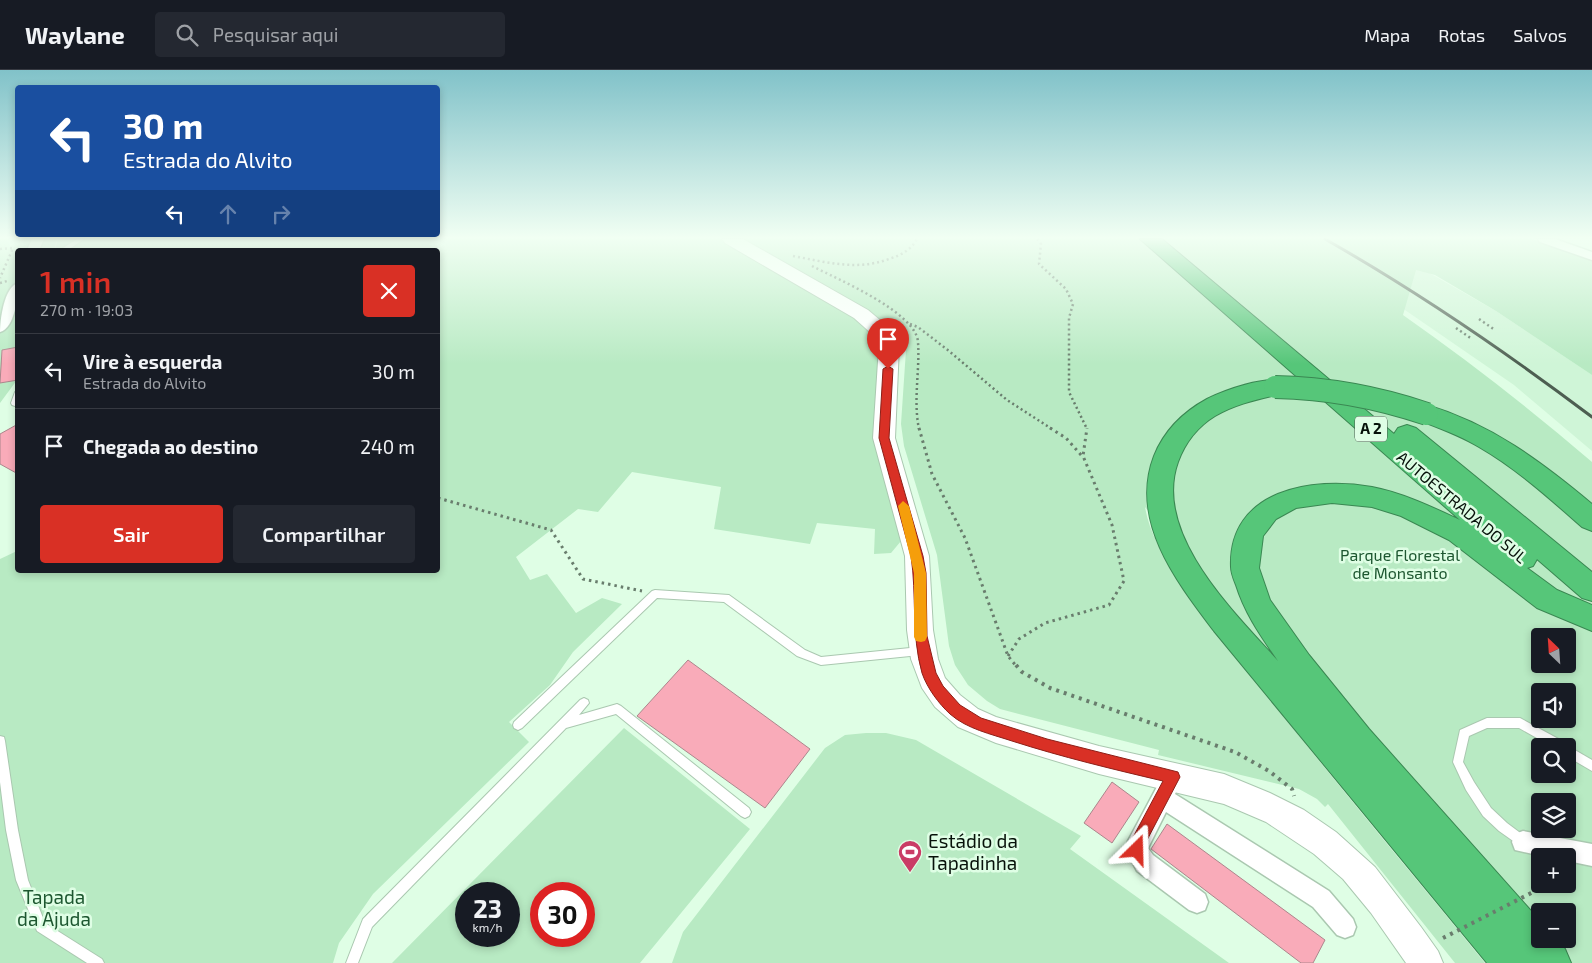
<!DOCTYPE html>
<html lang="pt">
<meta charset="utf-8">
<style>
:root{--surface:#171b24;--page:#242831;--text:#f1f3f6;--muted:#9ea1a6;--line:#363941;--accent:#d93025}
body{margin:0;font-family:"Exo 2",sans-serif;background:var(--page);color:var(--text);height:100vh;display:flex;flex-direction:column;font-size:19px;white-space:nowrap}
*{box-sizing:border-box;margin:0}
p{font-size:16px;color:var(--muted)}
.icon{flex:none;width:28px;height:28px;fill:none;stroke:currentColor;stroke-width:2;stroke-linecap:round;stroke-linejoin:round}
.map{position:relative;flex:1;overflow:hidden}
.sheet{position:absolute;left:15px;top:178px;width:425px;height:325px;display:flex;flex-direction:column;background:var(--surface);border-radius:5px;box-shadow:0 2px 8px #0003}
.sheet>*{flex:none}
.guide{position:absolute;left:15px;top:15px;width:425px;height:152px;border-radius:5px;box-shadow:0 2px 8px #0003;background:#1a4fa0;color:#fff;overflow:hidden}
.needle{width:32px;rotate:335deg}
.tools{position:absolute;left:1531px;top:558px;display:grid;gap:10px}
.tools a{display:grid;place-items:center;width:45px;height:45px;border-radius:5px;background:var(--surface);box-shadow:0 2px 8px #0003;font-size:25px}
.speed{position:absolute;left:455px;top:812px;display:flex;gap:10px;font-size:25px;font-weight:700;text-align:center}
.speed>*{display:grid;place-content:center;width:65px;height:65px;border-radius:50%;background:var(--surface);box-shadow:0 2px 8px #0003;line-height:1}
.speed small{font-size:12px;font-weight:400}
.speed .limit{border:8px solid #d22;background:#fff;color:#111}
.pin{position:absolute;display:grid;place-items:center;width:42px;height:42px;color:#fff;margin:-51px -21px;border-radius:50% 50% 50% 0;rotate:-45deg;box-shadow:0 0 5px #0007}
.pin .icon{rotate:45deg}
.me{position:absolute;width:55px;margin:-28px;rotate:22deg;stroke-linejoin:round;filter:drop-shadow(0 0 4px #0008)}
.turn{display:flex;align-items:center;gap:18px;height:105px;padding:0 25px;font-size:22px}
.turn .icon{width:65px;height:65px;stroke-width:2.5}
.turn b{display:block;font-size:35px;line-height:42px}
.lanes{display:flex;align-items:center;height:48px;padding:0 25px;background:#0003;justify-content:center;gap:25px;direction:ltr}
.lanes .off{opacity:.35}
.round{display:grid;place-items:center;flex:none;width:52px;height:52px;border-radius:5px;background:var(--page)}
.overview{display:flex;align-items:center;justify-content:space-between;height:85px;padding:0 25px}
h1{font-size:30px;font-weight:600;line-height:38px;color:var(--accent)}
.button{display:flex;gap:10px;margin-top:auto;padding:10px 25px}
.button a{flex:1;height:58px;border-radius:5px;background:var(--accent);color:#fff;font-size:20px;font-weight:600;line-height:58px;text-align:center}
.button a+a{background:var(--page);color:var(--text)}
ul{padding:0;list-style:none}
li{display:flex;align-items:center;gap:15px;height:75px;padding:0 25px;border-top:1px solid var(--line)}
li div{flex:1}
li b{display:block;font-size:19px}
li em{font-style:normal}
header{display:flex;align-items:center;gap:30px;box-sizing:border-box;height:70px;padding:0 25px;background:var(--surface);border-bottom:1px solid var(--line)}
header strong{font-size:24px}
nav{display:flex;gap:28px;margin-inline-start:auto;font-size:18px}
.search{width:350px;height:45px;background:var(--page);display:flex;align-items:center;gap:12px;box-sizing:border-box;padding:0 18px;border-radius:5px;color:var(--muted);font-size:19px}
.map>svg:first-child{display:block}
</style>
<header>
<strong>Waylane</strong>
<div class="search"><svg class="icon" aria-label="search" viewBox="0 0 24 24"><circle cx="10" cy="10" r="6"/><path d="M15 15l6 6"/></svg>Pesquisar aqui</div>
<nav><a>Mapa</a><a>Rotas</a><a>Salvos</a></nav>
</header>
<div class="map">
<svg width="1592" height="893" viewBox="0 0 1592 893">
<rect width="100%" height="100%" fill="#dffee5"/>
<path fill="#cff5d7" d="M1394,183L1496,241L1592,305V381L1514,315L1357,207Z"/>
<g fill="#b8eac3" fill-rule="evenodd">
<path d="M0,169H57L54,180H18L17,310L0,333Z"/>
<path d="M58,169H1532L1592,190V305L1496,241L1435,205L1416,200L1403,245C1469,291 1531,340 1592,392V893H1530L1145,437C1153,485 1198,534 1226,572C1309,682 1398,786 1485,893H1455L1328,734L1325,737L1317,729L1299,719L1158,685L1159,680L1000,639L987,631L968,615L955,595L949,576L937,485L904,376L901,354L906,280L900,263L834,223L847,241L874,261L882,284L901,471L891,483L874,484L875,459L817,453L810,474L714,459L721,417L632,402L598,442L578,439L516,487L530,510L547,504L576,543L602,528L622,534L573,582L550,615L509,652L529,672L373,824L339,873L333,893H0V489L17,481L18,500H438V180H55ZM1540,566H1568V594H1540ZM1540,621H1568V649H1540ZM1540,676H1568V704H1540ZM1540,731H1568V759H1540ZM1540,786H1568V814H1540ZM1540,841H1568V869H1540Z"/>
<path d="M624,658L750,759L640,893H392ZM466,824H509V866H466ZM541,824H584V866H541Z"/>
<path d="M866,663H886L916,670L1081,766L1070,779L1229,893H672L683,862L825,678L845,665Z"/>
</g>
<g fill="#f9abb9" stroke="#ac868c">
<path d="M18,277V310L0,313L2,280Z"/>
<path d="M18,354V404L0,394V364Z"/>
<path d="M688,590L810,679L765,738L637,646Z"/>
<path d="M1112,712L1139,732L1112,773L1084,753Z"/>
<path d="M1167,754L1325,870L1313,893H1301L1151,779Z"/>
</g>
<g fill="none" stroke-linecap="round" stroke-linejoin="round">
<g stroke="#aac8b0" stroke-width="2">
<g id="lane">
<path d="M77,169H84L68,180H60Z"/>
<path d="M15,322H18V337L12,335L11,333Z"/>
<path d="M655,520L729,525L805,580L821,587L920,577L923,578L925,581L923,584L920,585L821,595L797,586L724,532L657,528L522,658L518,660L514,658L513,655L514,652L652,521Z"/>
<path d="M584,628L588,630L589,633L579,645L617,634L621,636L749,738L751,742L749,746L745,748L741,746L616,644L566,658L372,857L358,893H346L363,849L580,630Z"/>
<path d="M1487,648H1520L1564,672L1565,676H1551L1519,658H1487L1469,666L1463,692L1474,712L1491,738L1507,753L1527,768L1529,772L1527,776L1523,778L1499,761L1483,746L1466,720L1453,692L1460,660Z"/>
<path d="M0,666L4,667L5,671L18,760L28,810L45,853L102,889L104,893H87L37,861L16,810L6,760L0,712Z"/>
<path d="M1567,676H1568L1592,690V701L1568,687Z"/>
</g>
</g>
<g stroke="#aac8b0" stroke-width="3">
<g id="street">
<path d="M32,169H44L39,180H27Z"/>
<path d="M1538,169H1555L1592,182V190L1540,172Z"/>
<path d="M18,213C18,226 15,258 0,262C0,250 4,217 18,213Z"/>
<path d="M1173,697L1180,700L1183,707L1175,724L1329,821L1353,849L1356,857L1353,865L1345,868L1337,865L1313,837L1166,742L1148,778L1153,785L1205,824L1208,832L1205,840L1197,843L1189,840L1137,801L1126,780L1128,771L1166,700Z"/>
<path d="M1523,761L1592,774V796L1568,791V786H1542L1515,780L1512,772L1515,764Z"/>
</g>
</g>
<g stroke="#aac8b0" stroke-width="2">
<path id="secondary" d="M722,169H743L868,240L887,256L899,276L895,368L929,486L933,560L938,589L945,608L960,625L978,639L996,647L1099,676L1224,704L1270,723L1304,740L1336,762L1375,797L1421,857L1438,881L1443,893H1406L1371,843L1343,809L1314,784L1266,752L1224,734L1099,704L996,673L958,657L935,637L922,618L911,589L907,560L905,486L873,368L879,276L872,264L854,248L725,173Z"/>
</g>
<g stroke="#3a8752" stroke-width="2">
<g id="highway">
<path d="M1140,169H1162L1394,364L1398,358L1407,355L1416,358L1592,502V531L1582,528L1537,489L1533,496L1527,498L1557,520L1592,535V561L1537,538L1449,470L1401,446L1372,437L1332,433L1296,438L1276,449L1263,466L1259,498L1270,530L1309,585L1369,659L1540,851V869H1556L1565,879L1571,893H1487L1214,561C1177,512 1129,451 1154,386C1164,361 1183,342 1207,329C1225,320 1264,306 1284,311L1287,317L1284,323C1260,329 1237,333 1215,346C1197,357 1185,373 1178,392C1152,464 1235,543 1278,591C1261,566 1245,544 1236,515C1234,510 1231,503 1231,497C1228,420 1312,406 1372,417C1403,423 1432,437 1460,450Z"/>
<path d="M1427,335C1491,354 1542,392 1592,434V461L1582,457C1549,428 1517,399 1479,377C1459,365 1439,358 1418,350L1415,344L1418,338Z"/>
</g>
</g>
<g stroke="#697d6d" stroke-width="2.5" stroke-dasharray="2 3" stroke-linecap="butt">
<path d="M1037,169L1041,174L1039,194L1066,219L1073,234L1069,248V322L1087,359"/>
<path d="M0,179L13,178L0,208"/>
<path d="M793,186C826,192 856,201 889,189C901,185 911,180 917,169"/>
<path d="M812,196C837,209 916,242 918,272C920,301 913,330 919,359"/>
<path d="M0,213L7,211"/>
<path d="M1479,249L1495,260"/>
<path d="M910,254L918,257L949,281L1007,330L1052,359"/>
<path d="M1456,258L1472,269"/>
</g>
<g stroke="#697d6d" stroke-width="3" stroke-dasharray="2.5 4" stroke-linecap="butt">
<path d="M919,358L932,404L965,468L1008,586L1017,597"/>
<path d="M1050,358L1066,368L1082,386"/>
<path d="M438,428L551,460L583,509L642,521"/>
<path d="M1008,586L1019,569L1045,553L1109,535L1124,511L1112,455L1083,386L1087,358"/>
</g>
<g stroke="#697d6d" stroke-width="4" stroke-dasharray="3 5" stroke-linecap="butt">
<path d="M1016,595L1022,602L1050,618L1235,682L1269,701L1292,719L1294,726"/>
<path d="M1543,817L1549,814"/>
</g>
<use href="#lane" fill="#fff" fill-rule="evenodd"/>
<use href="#street" fill="#fff" fill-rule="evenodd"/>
<use href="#secondary" fill="#fff" fill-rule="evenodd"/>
<use href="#highway" fill="#56c679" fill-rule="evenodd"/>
<path stroke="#4d5e51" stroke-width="3" d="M1325,169C1418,222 1506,282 1592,347"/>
<g stroke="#3a8752" stroke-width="24" stroke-linecap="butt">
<path id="highway-bridge" d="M1275,317C1328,318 1377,327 1427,344"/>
</g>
<path stroke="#697d6d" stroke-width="4" stroke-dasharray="3 5" stroke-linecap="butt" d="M1443,868L1543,817"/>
<use href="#highway-bridge" stroke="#56c679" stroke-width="22"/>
</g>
<linearGradient id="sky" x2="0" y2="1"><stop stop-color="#81c2c9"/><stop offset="0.57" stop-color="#f1fff3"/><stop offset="1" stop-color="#f1fff3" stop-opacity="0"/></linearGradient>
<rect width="1592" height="294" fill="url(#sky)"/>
<path fill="#d93025" stroke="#8d1f18" d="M888,296L893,299L889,368L923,486L926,503L927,566L936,603L943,616L960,635L981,648L1047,669L1178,702L1180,707L1146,772L1143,786L1137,788L1132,786L1130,780L1131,771L1163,711C1112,699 1062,687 1012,671C991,664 967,659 950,644C939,634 927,618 922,603C911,564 917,526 911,486L879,368L883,299Z"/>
<path fill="#f59e0b" d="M903,431L909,436L926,503L927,567L925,571L921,572L916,571L914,567V503L898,436Z"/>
<defs>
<g id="stadium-pin" transform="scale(1.25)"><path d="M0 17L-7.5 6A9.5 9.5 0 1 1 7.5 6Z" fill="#ca3c66" stroke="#dffee5"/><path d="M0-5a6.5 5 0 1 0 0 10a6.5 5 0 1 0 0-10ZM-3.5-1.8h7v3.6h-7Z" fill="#fff"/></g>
</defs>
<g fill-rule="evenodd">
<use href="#stadium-pin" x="910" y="782"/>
</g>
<g text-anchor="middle" stroke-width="5" stroke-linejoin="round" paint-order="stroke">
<rect fill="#dffee5" stroke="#48594c" stroke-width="1" x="1355" y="346.5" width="32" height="25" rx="4"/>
<g font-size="15" font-weight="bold" fill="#07120a">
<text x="1371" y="364">A 2</text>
</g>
<g font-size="16" fill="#07120a" stroke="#dffee5">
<text transform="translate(1462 437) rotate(40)" y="6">AUTOESTRADA DO SUL</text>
</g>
<g font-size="16" fill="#1d5730" stroke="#dffee5">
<text x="1400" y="491">Parque Florestal<tspan x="1400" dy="18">de Monsanto</tspan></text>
</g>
<g font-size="19" fill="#07120a" stroke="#dffee5" text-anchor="start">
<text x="928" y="778">Estádio da<tspan x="928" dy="22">Tapadinha</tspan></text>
</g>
<g font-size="19" fill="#1d5730" stroke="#dffee5">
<text x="54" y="834">Tapada<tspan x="54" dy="22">da Ajuda</tspan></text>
</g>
</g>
</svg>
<div class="tools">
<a><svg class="needle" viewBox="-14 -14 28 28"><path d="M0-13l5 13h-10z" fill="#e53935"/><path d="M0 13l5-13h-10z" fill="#9ea1a6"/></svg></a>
<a><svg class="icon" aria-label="sound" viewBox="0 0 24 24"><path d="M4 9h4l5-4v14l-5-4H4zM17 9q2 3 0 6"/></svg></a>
<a><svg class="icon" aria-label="search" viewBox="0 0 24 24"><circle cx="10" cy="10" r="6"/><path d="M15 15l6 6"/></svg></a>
<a><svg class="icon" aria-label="layers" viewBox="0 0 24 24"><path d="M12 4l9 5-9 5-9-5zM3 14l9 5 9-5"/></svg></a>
<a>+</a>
<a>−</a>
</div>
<div class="speed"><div>23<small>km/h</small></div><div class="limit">30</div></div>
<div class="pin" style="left:888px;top:299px;background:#d93025"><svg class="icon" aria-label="arrive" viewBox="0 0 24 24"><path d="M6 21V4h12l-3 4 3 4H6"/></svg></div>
<svg class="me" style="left:1137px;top:780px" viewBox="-20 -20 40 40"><path d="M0-17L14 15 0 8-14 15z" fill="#d93025" stroke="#fff" stroke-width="4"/></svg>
<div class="guide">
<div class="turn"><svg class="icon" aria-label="left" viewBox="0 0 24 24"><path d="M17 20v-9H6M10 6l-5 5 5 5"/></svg><div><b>30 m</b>Estrada do Alvito</div></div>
<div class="lanes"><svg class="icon" aria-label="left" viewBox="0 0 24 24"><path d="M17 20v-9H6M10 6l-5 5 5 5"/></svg><svg class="icon off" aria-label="ahead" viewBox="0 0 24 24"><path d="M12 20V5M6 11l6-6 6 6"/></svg><svg class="icon off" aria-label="right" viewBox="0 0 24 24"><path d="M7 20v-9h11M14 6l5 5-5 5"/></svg></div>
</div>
<section class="sheet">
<div class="overview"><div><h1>1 min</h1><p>270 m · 19:03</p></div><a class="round" style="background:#d93025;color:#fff"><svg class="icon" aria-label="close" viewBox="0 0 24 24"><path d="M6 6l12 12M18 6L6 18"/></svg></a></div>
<ul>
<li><svg class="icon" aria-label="left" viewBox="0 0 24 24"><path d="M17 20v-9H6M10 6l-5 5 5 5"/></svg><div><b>Vire à esquerda</b><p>Estrada do Alvito</p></div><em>30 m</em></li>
<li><svg class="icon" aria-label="arrive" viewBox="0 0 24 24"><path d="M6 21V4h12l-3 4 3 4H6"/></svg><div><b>Chegada ao destino</b></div><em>240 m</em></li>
</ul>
<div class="button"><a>Sair</a><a>Compartilhar</a></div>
</section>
</div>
